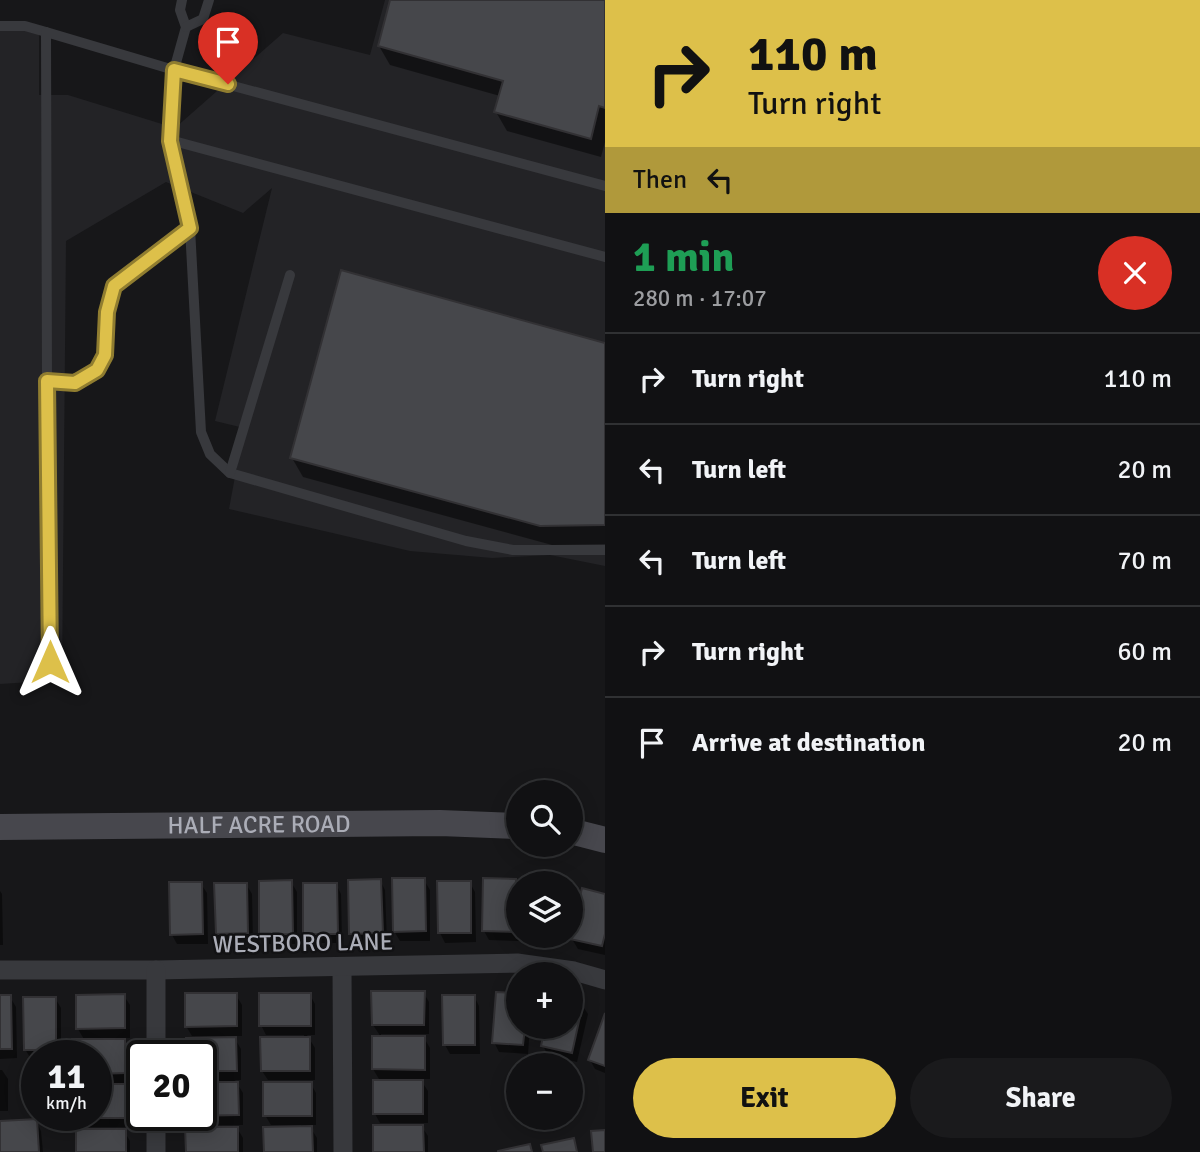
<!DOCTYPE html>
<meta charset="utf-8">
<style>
:root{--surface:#111113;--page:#1a1a1c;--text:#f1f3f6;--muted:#9c9da0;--line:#303133;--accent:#ddc04a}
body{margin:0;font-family:Signika,sans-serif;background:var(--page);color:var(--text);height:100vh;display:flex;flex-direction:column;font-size:26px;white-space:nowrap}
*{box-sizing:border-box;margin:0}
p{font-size:23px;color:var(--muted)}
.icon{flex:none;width:38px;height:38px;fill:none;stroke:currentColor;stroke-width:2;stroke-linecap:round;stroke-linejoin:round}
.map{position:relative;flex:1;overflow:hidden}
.drawer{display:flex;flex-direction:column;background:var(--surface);width:595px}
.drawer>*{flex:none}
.guide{background:#ddc04a;color:#111;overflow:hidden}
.tools{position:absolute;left:506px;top:780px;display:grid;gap:14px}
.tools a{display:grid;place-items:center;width:77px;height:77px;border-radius:50%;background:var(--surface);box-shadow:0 4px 18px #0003,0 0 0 2px var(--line);font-size:35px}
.speed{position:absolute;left:21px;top:1040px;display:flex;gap:14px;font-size:35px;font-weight:700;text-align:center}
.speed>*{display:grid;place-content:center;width:91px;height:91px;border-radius:50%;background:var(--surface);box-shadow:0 4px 18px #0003,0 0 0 2px var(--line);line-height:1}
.speed small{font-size:18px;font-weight:400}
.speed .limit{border:4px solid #111;border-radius:10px;background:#fff;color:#111}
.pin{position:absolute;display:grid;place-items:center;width:60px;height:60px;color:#fff;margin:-72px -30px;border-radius:50% 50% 50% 0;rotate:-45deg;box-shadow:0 0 7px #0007}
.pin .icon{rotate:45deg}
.me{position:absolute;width:77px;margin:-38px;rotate:0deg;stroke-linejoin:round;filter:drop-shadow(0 0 5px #0008)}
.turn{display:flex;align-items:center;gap:24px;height:147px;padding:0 28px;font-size:32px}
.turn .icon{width:91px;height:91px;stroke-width:2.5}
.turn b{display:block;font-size:49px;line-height:60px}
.then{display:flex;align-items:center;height:66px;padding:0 28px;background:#0003;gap:14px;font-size:26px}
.round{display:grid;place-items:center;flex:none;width:74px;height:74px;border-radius:37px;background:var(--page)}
.head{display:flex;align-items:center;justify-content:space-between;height:119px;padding:0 28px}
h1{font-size:42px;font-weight:700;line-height:52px;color:#1e9e55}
.action{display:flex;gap:14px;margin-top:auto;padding:14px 28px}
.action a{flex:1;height:80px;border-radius:42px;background:var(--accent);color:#111;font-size:28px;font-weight:700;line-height:80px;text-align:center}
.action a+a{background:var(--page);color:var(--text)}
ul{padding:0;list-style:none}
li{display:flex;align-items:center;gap:21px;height:91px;padding:0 28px;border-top:2px solid var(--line)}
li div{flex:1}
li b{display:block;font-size:26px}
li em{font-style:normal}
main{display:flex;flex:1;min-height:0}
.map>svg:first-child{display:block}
</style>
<main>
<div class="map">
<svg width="605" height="1152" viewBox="0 0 605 1152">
<rect width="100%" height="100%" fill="#171719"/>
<path fill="#232326" d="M385,0H605V566L550,555L492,558L410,551L229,509L244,428L215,421L272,188L243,213L166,182L66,241L62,680L0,684V29L39,32V95H68L175,128L283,33L370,55Z"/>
<g fill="#0007">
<path d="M392,0H605V142L601,157L507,131L496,112L500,96L390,65L379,46Z"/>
<path d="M605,345V544L552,545L303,477L292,458Z"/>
<path d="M380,880L385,890L387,942L357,943L351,933Z"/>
<path d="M424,880L430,890V941H400L394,931Z"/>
<path d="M515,880L518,885L519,941L489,940L484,931Z"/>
<path d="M291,882L297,892V944H267L261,934Z"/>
<path d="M470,883L475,892L476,942L445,943L440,933Z"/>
<path d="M201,884L207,893L208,944H177L172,935Z"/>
<path d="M246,884L252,894L253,943H223L217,934Z"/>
<path d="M336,884L341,894L342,943H311L305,934Z"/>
<path d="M0,891L2,894L3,945H0Z"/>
<path d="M605,895V955L578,949L572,939Z"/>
<path d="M530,936H565L564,945L533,941Z"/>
<path d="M423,992L429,1002V1034H381V1037L373,1025Z"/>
<path d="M236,995L242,1005V1036H192L186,1026Z"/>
<path d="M310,995L315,1004V1035H307L315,1048V1080H268L262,1071L304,1038V1035H266L261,1025Z"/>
<path d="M518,995V1027H530L528,1054L499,1052L494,1042Z"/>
<path d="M124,996L130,1005V1038H122L130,1050V1083H122L129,1095L130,1127H80L75,1115H96V1055H74V1041H85L78,1029Z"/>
<path d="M474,996L479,1006L480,1054H450L445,1045Z"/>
<path d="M0,997H10L16,1007L17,1058L0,1059Z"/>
<path d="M55,998L61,1008V1055H37V1059H31L25,1049Z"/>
<path d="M582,1005L588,1014L577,1062L548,1055L543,1046L570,1027Z"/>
<path d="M605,1018V1073L595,1069L590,1060Z"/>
<path d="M424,1038L430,1048V1079H420L428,1091V1123H380L375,1114L391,1079H379L373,1069Z"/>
<path d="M235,1039L241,1049V1080H235L243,1093V1125H194L188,1115H201V1055H188L187,1040Z"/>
<path d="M0,1070H2L8,1079V1111H0Z"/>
<path d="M311,1084L316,1093V1125H309L317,1138V1152H265L301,1128V1125H271L265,1115Z"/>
<path d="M36,1121L41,1131L43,1152H0V1123Z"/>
<path d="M422,1127L428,1136V1152H375Z"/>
<path d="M237,1128L243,1138V1152H187Z"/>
<path d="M124,1131L130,1141V1152H78Z"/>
</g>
<g fill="#46474b" stroke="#323134" stroke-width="2">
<path d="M390,0H605V108L599,106L591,139L494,112L503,81L378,46Z"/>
<path d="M341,270L605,343V525L540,526L290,458Z"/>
<path d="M392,878H425L426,931L393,932Z"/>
<path d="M483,878L516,879L515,932L482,931Z"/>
<path d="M381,879L383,933L349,934L348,880Z"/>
<path d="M292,880L293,934L259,935V881Z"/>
<path d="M437,881H471V933H438Z"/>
<path d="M169,882H202L203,934L170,935Z"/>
<path d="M214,883H247L248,933L216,934Z"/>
<path d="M303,883H337L338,934H303Z"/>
<path d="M582,888L605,894V934L602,946L570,939Z"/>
<path d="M371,991H425L424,1025H372Z"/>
<path d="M496,992L518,993V1027H525L523,1045L492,1043Z"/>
<path d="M185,993H237V1026L185,1027Z"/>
<rect x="259" y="993" width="52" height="33"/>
<path d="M125,994V1028L76,1029V995Z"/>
<path d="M0,995H11L12,1049H0Z"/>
<path d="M442,995H475V1045H443Z"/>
<path d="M23,997H56V1050H24Z"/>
<path d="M570,1000L583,1003L572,1053L541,1046L545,1027H570Z"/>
<path d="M605,1013V1066L588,1060Z"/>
<path d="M372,1036H425V1070L372,1069Z"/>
<path d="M236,1037L237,1071H201V1055H186V1038Z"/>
<path d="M260,1037H310V1071H261Z"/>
<path d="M72,1039H125V1073L96,1074V1055H72Z"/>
<rect x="373" y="1080" width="50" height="34"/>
<path d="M201,1082H238L239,1115L186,1116L201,1115Z"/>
<rect x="263" y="1082" width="49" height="34"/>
<path d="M96,1084H125V1118H73V1115H96Z"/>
<path d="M37,1119L39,1152H0V1121Z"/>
<path d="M373,1125H423L424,1152H373Z"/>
<path d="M312,1126L313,1152H264L263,1127Z"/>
<path d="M185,1127H238V1152H186Z"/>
<rect x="76" y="1129" width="50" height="23"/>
<path d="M605,1130V1152H593L591,1131Z"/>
<path d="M574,1138L577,1152H543L541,1145Z"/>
<path d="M530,1144L532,1152H498V1151Z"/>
</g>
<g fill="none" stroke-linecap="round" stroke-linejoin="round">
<g stroke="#38393d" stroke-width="10">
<path d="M182,0L180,10L186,27L174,70L605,186"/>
<path d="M0,26H25L46,32"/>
<path d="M186,27L203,19L209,0"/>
<path d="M170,140L605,257"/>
<path d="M190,228L114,286L107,312L105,355L97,370L75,383L47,381L46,32L174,70L170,140L190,228L201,432L210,454L230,473L466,541L513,550H605"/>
<path d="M47,381L50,662"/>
<path d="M230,473L290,275"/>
</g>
<g stroke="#38393d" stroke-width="19">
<path d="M342,968L343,1152"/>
<path d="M0,970H156L517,963L574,971L605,980"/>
<path d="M156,1055V970"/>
<path d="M156,1152V1115"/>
</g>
<g stroke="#47474d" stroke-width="26">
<path id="s1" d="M0,827L440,823L518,826"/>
<path d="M570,831L605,840"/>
</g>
</g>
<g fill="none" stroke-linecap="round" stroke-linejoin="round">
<g stroke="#907d30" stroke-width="18">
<path id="route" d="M50,662L47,381L75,383L97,370L105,355L107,312L114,286L190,228L170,141L174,70L228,84"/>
</g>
<use href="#route" stroke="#ddc04a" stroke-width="12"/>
</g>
<g text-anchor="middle" stroke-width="5" stroke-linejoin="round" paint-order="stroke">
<g font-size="24" fill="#abadb7" stroke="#121214">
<text dy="8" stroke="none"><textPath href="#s1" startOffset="259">HALF ACRE ROAD</textPath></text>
<text transform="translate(303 943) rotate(-1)" y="8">WESTBORO LANE</text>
</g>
</g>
</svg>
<div class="tools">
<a><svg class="icon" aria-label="search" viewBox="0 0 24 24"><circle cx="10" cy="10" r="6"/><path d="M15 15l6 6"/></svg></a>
<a><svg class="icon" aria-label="layers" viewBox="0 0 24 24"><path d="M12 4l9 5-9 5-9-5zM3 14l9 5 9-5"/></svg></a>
<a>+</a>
<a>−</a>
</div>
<div class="speed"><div>11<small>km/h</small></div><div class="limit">20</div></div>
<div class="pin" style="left:228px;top:84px;background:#d93025"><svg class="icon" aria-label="arrive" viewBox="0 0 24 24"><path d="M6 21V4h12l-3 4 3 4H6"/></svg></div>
<svg class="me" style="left:50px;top:662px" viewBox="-20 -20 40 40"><path d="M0-17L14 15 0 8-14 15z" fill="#ddc04a" stroke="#fff" stroke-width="4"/></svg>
</div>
<section class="drawer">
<div class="guide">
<div class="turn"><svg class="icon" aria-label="right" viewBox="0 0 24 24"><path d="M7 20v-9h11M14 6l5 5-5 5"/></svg><div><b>110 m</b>Turn right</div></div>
<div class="then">Then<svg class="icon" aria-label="left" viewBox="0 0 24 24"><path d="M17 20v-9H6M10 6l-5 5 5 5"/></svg></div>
</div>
<div class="head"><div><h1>1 min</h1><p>280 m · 17:07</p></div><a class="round" style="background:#d93025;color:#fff"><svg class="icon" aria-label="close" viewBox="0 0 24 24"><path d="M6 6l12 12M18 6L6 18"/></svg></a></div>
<ul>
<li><svg class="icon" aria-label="right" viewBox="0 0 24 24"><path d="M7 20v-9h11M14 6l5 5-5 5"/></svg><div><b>Turn right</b></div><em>110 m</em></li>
<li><svg class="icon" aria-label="left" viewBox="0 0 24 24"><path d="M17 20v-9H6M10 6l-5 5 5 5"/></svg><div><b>Turn left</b></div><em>20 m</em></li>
<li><svg class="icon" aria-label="left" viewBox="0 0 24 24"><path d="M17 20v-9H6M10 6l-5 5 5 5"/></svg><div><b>Turn left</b></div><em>70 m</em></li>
<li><svg class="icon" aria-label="right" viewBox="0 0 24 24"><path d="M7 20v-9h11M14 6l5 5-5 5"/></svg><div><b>Turn right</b></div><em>60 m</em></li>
<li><svg class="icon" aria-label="arrive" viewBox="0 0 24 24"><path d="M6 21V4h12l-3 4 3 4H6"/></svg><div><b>Arrive at destination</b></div><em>20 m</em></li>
</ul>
<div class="action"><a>Exit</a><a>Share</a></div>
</section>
</main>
